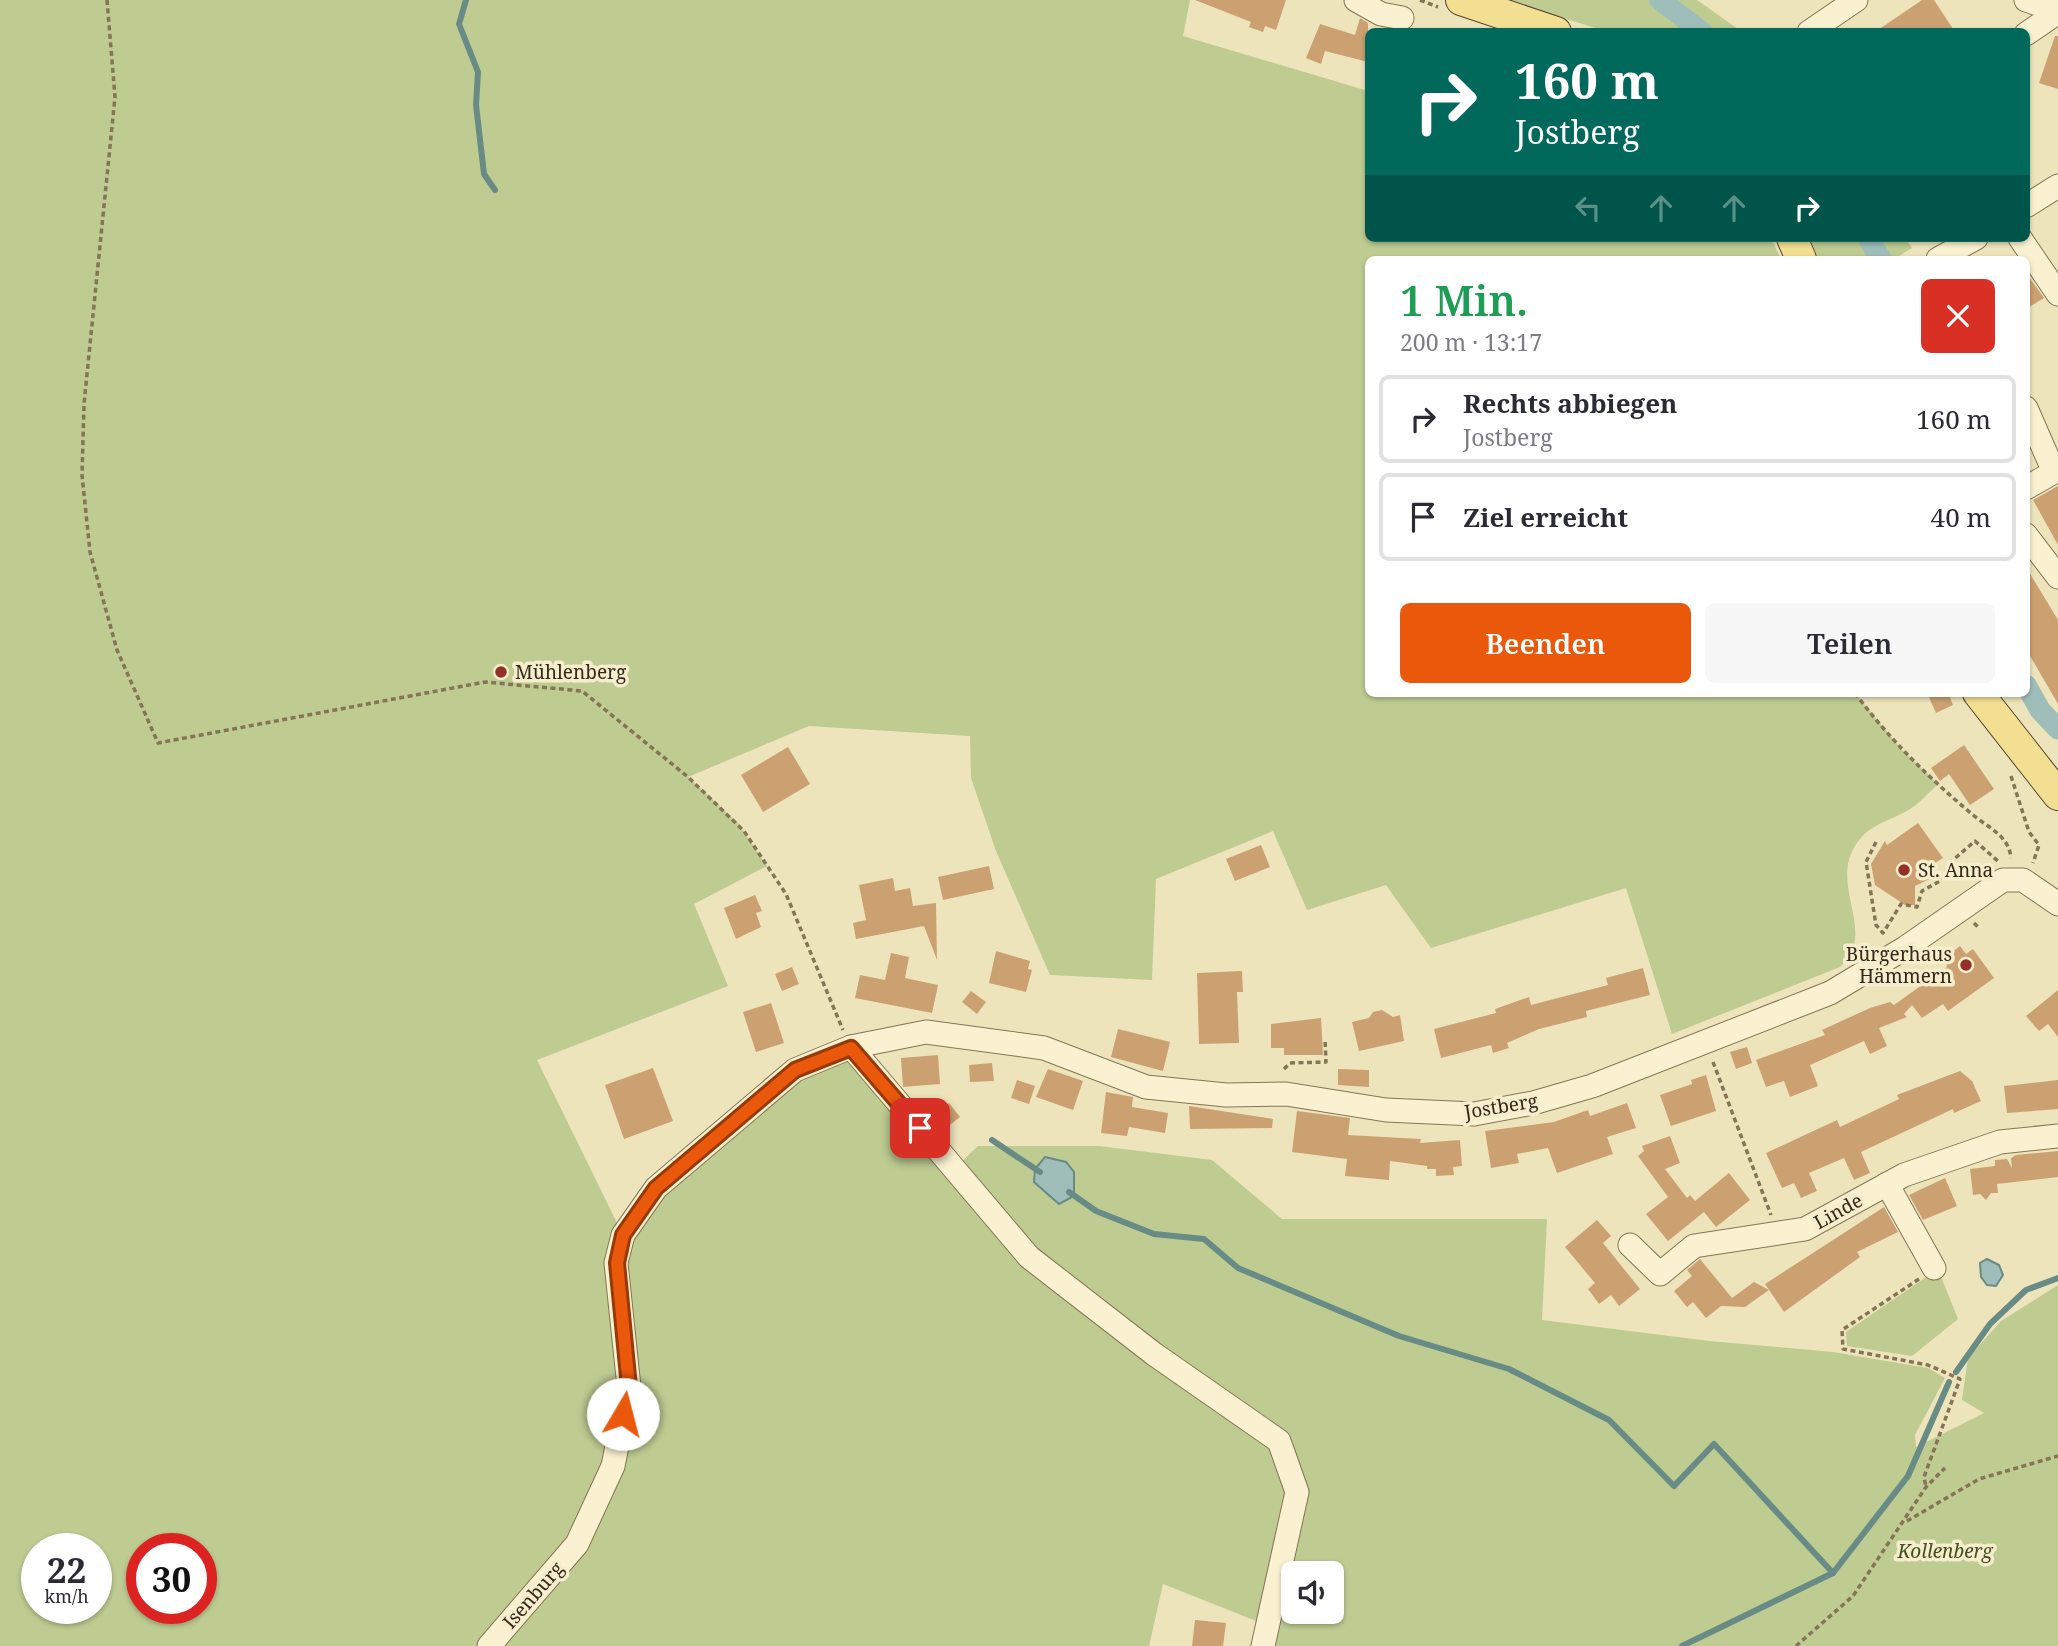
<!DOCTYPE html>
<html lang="de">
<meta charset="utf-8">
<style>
:root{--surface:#fff;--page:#f7f7f7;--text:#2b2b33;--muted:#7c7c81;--line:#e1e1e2;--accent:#ea580c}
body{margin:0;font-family:"Noto Serif",serif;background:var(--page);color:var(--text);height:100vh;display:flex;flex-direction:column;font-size:26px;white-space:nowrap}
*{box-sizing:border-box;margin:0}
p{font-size:23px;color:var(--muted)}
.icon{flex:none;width:38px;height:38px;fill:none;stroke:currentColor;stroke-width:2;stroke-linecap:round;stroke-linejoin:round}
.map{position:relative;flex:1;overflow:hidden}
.drawer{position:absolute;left:1365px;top:256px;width:665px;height:441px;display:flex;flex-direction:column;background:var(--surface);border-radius:10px;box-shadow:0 2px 5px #0004}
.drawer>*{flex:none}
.banner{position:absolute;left:1365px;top:28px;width:665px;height:214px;border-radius:10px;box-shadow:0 2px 5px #0004;background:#00695c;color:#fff;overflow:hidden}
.fabs{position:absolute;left:1281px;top:1561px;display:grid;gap:14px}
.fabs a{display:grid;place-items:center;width:63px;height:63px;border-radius:10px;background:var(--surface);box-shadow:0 2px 5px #0004;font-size:35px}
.speed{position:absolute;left:21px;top:1533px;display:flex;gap:14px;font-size:35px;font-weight:700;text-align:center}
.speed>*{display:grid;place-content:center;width:91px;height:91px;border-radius:50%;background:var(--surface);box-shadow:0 2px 5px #0004;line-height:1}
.speed small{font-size:18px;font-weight:400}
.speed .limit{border:10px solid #d22;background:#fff;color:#111}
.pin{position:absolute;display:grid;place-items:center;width:60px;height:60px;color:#fff;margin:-30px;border-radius:14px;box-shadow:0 4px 10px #0006}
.me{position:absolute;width:77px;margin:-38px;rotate:8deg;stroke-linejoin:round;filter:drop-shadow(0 0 5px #0008)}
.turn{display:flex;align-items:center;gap:24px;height:147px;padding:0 35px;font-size:32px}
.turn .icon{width:91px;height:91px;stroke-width:2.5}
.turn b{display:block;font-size:49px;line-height:60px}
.lanes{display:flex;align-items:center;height:66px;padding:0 35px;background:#0003;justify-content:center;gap:35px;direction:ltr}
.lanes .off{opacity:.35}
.round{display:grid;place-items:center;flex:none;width:74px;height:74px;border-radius:10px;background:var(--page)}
.overview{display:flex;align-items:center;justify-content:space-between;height:119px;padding:0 35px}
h1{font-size:42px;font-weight:600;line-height:52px;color:#1e9e55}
.action{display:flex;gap:14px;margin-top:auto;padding:14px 35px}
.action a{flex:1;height:80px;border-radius:10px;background:var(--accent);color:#fff;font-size:28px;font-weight:600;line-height:80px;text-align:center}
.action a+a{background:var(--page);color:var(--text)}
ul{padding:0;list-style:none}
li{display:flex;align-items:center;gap:21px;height:88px;margin:0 14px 10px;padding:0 21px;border:4px solid var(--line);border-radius:10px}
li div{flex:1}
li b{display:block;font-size:26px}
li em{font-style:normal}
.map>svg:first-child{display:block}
</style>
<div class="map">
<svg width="2058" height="1646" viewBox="0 0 2058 1646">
<rect width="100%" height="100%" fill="#ede4bc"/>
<g fill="#becb91" fill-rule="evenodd">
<path d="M0,0H1190L1183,36L1368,91V238H1771L1781,259H1368V693H1855L1902,750L1938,784C1929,792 1920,803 1910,809C1885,824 1864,824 1851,854C1835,892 1876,936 1840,967L1672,1034L1626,888L1431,948L1386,885L1307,910L1273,831L1156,879L1152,980L1050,975L996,851L971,778L970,736L809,726L688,777L738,823L767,866L694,904L728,986L537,1060L623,1235L795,1070L851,1047L954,1169L978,1146H1099L1212,1160L1282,1219H1547L1542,1320L1709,1341L1833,1352L1928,1368L1945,1378L1915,1435L1916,1447L1984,1413L1962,1400L1968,1358L2001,1321L2058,1285V1646H1269L1294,1500L1256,1621L1163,1584L1149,1646H0ZM37,1549H96V1608H37ZM142,1549H201V1608H142ZM1293,1573H1332V1612H1293Z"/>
<path d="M1506,0H1697L1741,31H1605Z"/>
<path d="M1810,238H1905L1912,248L1894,259H1818Z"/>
<path d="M1938,1269L1958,1319L1912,1356L1847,1346L1846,1332Z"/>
</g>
<g fill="#a0beb9" stroke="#688b86" stroke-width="2">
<path d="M1045,1157L1066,1162L1074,1172V1196L1059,1204L1034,1182L1035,1169Z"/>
<path d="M1987,1259L1999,1265L2003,1275L1996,1286L1987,1285L1981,1277L1980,1263Z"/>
</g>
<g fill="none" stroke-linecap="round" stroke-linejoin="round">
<g stroke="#688b86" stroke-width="6">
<path d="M466,0L459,24L478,72L476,105L484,174L495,190"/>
<path d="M992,1140L1040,1172"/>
<path d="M1069,1192L1096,1211L1154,1234L1204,1239L1238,1268L1399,1336L1509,1369L1609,1420L1674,1486L1714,1444L1833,1573"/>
<path d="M1956,1372L1990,1324L2026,1290L2058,1278"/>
<path d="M1682,1646L1833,1573L1908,1476L1949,1382"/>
</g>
<g stroke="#a0beb9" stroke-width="21">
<path d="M1660,0L1702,32"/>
<path d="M1868,238L1881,259"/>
<path d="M2026,685L2040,710L2058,729"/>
</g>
</g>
<g fill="#cca171">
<path d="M1195,0H1286L1276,30L1265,26L1263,32L1249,27L1251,22Z"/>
<path d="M1922,0H1934L1955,32H1875Z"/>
<path d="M1360,18L1368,23V62L1325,51L1321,64L1306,58L1320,24L1355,35Z"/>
<path d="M2055,36H2058V89L2039,83Z"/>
<path d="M2026,273L2044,298L2026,309Z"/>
<path d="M2058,486V545L2033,500Z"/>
<path d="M2026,567L2058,620V704L2026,649Z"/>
<path d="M1927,693H1948L1953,705L1936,713Z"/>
<path d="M1964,745L1994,789L1970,805L1949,774L1940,781L1931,768Z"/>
<path d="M788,747L810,784L763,812L741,775Z"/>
<path d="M1918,823L1943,858L1935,863L1936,876L1915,886V905H1905L1875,885L1871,864L1885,841L1887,845Z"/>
<path d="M1261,845L1270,867L1235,881L1226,859Z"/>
<path d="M989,866L994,889L943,900L938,877Z"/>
<path d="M893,878L895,891L910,888L913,906L936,903L937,960L924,926L856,939L853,923L866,920L859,885Z"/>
<path d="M755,895L762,911L756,913L761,927L736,939L724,908Z"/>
<path d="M1960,946L1966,954L1973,949L1994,978L1948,1011L1943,1004L1922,1018L1912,1005L1904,1014L1907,1017L1879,1028L1887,1046L1870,1054L1864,1041L1810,1065L1818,1086L1790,1097L1784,1081L1766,1087L1756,1060L1825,1035L1822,1030L1870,1008L1890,1002L1894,1005L1947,967L1945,958Z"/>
<path d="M996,951L1030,961L1028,969L1032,970L1026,992L989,983Z"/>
<path d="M891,953L909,957L905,978L938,985L932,1013L855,998L860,975L885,980Z"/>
<path d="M792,967L799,984L782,991L775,974Z"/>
<path d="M1643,968L1650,995L1586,1011L1587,1017L1539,1029L1507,1043L1509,1048L1493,1053L1491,1045L1441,1058L1434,1029L1496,1013L1495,1009L1529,997L1531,1005L1608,985L1606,978Z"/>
<path d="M1242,971L1243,992H1237L1239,1043L1199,1044L1197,973Z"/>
<path d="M2058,990V1037L2048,1024L2039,1031L2026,1016Z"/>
<path d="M971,991L986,1002L977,1014L962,1002Z"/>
<path d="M771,1003L784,1043L756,1052L743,1012Z"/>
<path d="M1382,1010L1393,1017L1400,1015L1404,1041L1359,1051L1352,1022L1369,1018L1373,1012Z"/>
<path d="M1321,1018L1323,1055H1284V1048H1271V1024Z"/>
<path d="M1118,1029L1170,1042L1163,1071L1111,1057Z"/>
<path d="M1747,1047L1752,1063L1736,1069L1730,1052Z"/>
<path d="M938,1055L940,1084L903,1087L901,1058Z"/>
<path d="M992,1063L994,1081L970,1082L969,1065Z"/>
<path d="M653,1068L673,1121L624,1139L605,1085Z"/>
<path d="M1048,1069L1083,1081L1073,1110L1036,1097Z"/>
<path d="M1338,1069L1369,1070V1087L1338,1085Z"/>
<path d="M1960,1071L1972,1081L1981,1101L1954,1113L1953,1109L1861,1152L1870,1173L1854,1180L1844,1158L1809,1173L1817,1191L1801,1198L1794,1183L1782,1188L1766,1153L1837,1120L1840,1127L1899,1099L1897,1095Z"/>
<path d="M1706,1075L1716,1111L1671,1126L1660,1095L1692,1084L1691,1080Z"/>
<path d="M1017,1080L1035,1086L1029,1104L1011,1098Z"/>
<path d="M2058,1080V1109L2007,1113L2004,1086Z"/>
<path d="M1106,1092L1133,1097L1132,1107L1168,1113L1165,1133L1129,1127L1127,1136L1101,1133Z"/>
<path d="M949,1103L960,1117L946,1128L935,1114Z"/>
<path d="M1627,1103L1636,1128L1607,1137L1613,1154L1557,1173L1548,1148L1517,1154L1519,1163L1491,1168L1485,1131L1554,1122L1588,1110L1590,1116Z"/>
<path d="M1189,1106L1273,1119L1272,1128L1190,1129Z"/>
<path d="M1297,1111L1350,1118L1348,1135L1421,1139L1420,1143L1460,1140L1462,1166L1453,1167L1454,1175L1436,1176V1169H1427V1166L1390,1161L1389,1180L1345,1176L1347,1159L1292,1152Z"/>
<path d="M1670,1136L1680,1163L1665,1169L1687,1198L1690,1195L1695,1201L1729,1173L1750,1200L1716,1227L1704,1212L1668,1241L1646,1214L1668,1197L1638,1156L1644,1151L1642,1146Z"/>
<path d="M2058,1151V1177L1997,1184L1998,1193H1991L1986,1200L1980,1194L1973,1195L1970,1169L1995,1166V1160L2007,1159L2012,1168L2011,1158L2016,1155Z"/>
<path d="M1945,1178L1957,1206L1923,1220L1909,1195Z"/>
<path d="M1884,1207L1898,1232L1857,1252L1860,1257L1784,1312L1765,1284Z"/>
<path d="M1597,1220L1611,1236L1603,1243L1640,1289L1619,1306L1611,1295L1599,1304L1588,1289L1595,1283L1565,1247Z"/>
<path d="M1700,1259L1732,1298L1754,1282L1769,1290L1745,1307L1721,1306L1706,1318L1693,1302L1687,1307L1674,1291L1692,1276L1687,1270Z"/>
<path d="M1195,1620L1226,1623L1223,1646H1192Z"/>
</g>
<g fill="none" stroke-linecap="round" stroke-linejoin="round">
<g stroke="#857456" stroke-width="25">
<g id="minor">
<path d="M1356,0L1381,14L1402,18"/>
<path d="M2026,0L2058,11"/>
<path d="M1809,32L1856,0"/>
<path d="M2026,34L2058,12"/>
<path d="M2026,206L2058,186"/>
<path d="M2020,238L2058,294"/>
<path d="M1938,259L1976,238"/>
<path d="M2026,408L2054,472L2026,488"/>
<path d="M2026,535L2058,577"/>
<path d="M851,1047L1029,1257L1154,1354L1279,1441L1297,1492L1263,1646"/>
<path d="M1887,1184L1934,1268"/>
<path d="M1630,1245L1660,1274L1694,1246L1805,1229L1904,1175L2000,1142L2058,1136"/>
<path d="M489,1646L577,1544L613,1466L629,1387L616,1263L623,1235L656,1188L795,1070L851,1047L926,1032L1044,1048L1146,1087L1226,1095L1286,1094L1386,1110L1474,1114L1533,1103L1592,1086L1830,993L1905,948L2003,880H2023L2058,904"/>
</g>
</g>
<g stroke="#52412b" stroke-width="32">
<g id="major">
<path d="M1461,0L1556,32"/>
<path d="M1792,238L1801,259"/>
<path d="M1978,693L2058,795"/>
</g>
</g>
<g stroke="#857456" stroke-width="3.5" stroke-dasharray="5 3.5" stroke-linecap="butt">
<path d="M107,0L115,97L84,404L82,475L90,552L117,650L158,743L485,682L582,691L688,777L744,831L786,894L843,1030"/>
<path d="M1420,0L1438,7"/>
<path d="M1855,693C1889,739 1929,778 1973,815C1989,828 2009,836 2011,858"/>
<path d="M2011,776L2029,832L2039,845L2033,863"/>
<path d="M1876,842L1866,862L1876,925L1883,933L1901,904L1917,907L1922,891L1940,881L1952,861L1975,841L1999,862"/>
<path d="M1974,923L1980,929"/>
<path d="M1713,1062L1771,1215"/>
<path d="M1284,1069L1290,1063L1326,1062L1325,1039"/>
<path d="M1919,1279L1842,1330L1843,1349L1928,1365L1960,1379L1924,1477L1926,1487"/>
<path d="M1907,1521L1979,1479L2058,1456"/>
<path d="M1796,1646L1853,1596L1926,1487L1945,1468"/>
</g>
<use href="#minor" stroke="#f9f1cf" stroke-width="23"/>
<use href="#major" stroke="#f2df92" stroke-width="30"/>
</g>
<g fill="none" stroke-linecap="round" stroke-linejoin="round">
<g stroke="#983908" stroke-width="18">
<path id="route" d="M623,1414L629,1387L617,1263L623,1235L656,1188L795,1070L851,1048L920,1128"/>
</g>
<use href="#route" stroke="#ea580c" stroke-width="12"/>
</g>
<g fill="#943126" stroke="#f5edcc" stroke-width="2.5">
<circle cx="501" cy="672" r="7"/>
<circle cx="1904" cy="870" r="7"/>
<circle cx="1966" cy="965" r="7"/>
</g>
<g text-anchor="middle" stroke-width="7" stroke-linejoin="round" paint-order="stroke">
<g font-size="19" fill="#34291b" stroke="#f5edcc" text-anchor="start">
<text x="515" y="679">Mühlenberg</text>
<text x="1918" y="877">St. Anna</text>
<text x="1952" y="961" text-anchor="end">Bürgerhaus<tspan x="1952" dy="22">Hämmern</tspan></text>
</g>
<g font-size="19" fill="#34291b" stroke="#f5edcc">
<text transform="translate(1501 1106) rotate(-9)" y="7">Jostberg</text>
<text transform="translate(1838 1211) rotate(-29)" y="7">Linde</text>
<text transform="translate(533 1595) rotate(-49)" y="7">Isenburg</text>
</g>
<g font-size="19" font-style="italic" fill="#3f5021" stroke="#f5edcc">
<text x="1945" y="1558">Kollenberg</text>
</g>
</g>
</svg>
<div class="fabs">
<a><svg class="icon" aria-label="sound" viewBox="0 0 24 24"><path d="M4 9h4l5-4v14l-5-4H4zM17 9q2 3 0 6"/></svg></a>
</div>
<div class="speed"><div>22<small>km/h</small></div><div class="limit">30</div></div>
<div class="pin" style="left:920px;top:1128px;background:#d93025"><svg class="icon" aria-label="arrive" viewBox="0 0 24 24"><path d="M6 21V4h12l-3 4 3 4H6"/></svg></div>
<svg class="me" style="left:623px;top:1414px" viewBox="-20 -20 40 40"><circle r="19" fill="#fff"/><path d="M0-13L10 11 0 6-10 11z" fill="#ea580c"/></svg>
<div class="banner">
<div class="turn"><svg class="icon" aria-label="right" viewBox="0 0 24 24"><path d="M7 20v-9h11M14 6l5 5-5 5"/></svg><div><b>160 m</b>Jostberg</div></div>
<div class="lanes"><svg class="icon off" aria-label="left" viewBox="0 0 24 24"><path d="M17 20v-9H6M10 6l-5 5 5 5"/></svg><svg class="icon off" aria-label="ahead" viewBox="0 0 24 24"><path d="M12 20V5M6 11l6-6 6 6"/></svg><svg class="icon off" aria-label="ahead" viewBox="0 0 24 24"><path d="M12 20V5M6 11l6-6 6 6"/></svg><svg class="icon" aria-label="right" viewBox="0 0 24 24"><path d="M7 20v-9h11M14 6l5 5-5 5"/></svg></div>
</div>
<section class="drawer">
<div class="overview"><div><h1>1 Min.</h1><p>200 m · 13:17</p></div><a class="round" style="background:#d93025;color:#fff"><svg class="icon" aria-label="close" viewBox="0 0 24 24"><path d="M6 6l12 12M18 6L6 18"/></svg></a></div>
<ul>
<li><svg class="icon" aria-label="right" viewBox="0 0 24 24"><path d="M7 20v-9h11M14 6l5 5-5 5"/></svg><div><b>Rechts abbiegen</b><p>Jostberg</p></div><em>160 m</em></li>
<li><svg class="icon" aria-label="arrive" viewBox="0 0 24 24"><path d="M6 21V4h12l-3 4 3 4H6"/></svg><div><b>Ziel erreicht</b></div><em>40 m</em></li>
</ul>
<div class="action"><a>Beenden</a><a>Teilen</a></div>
</section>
</div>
